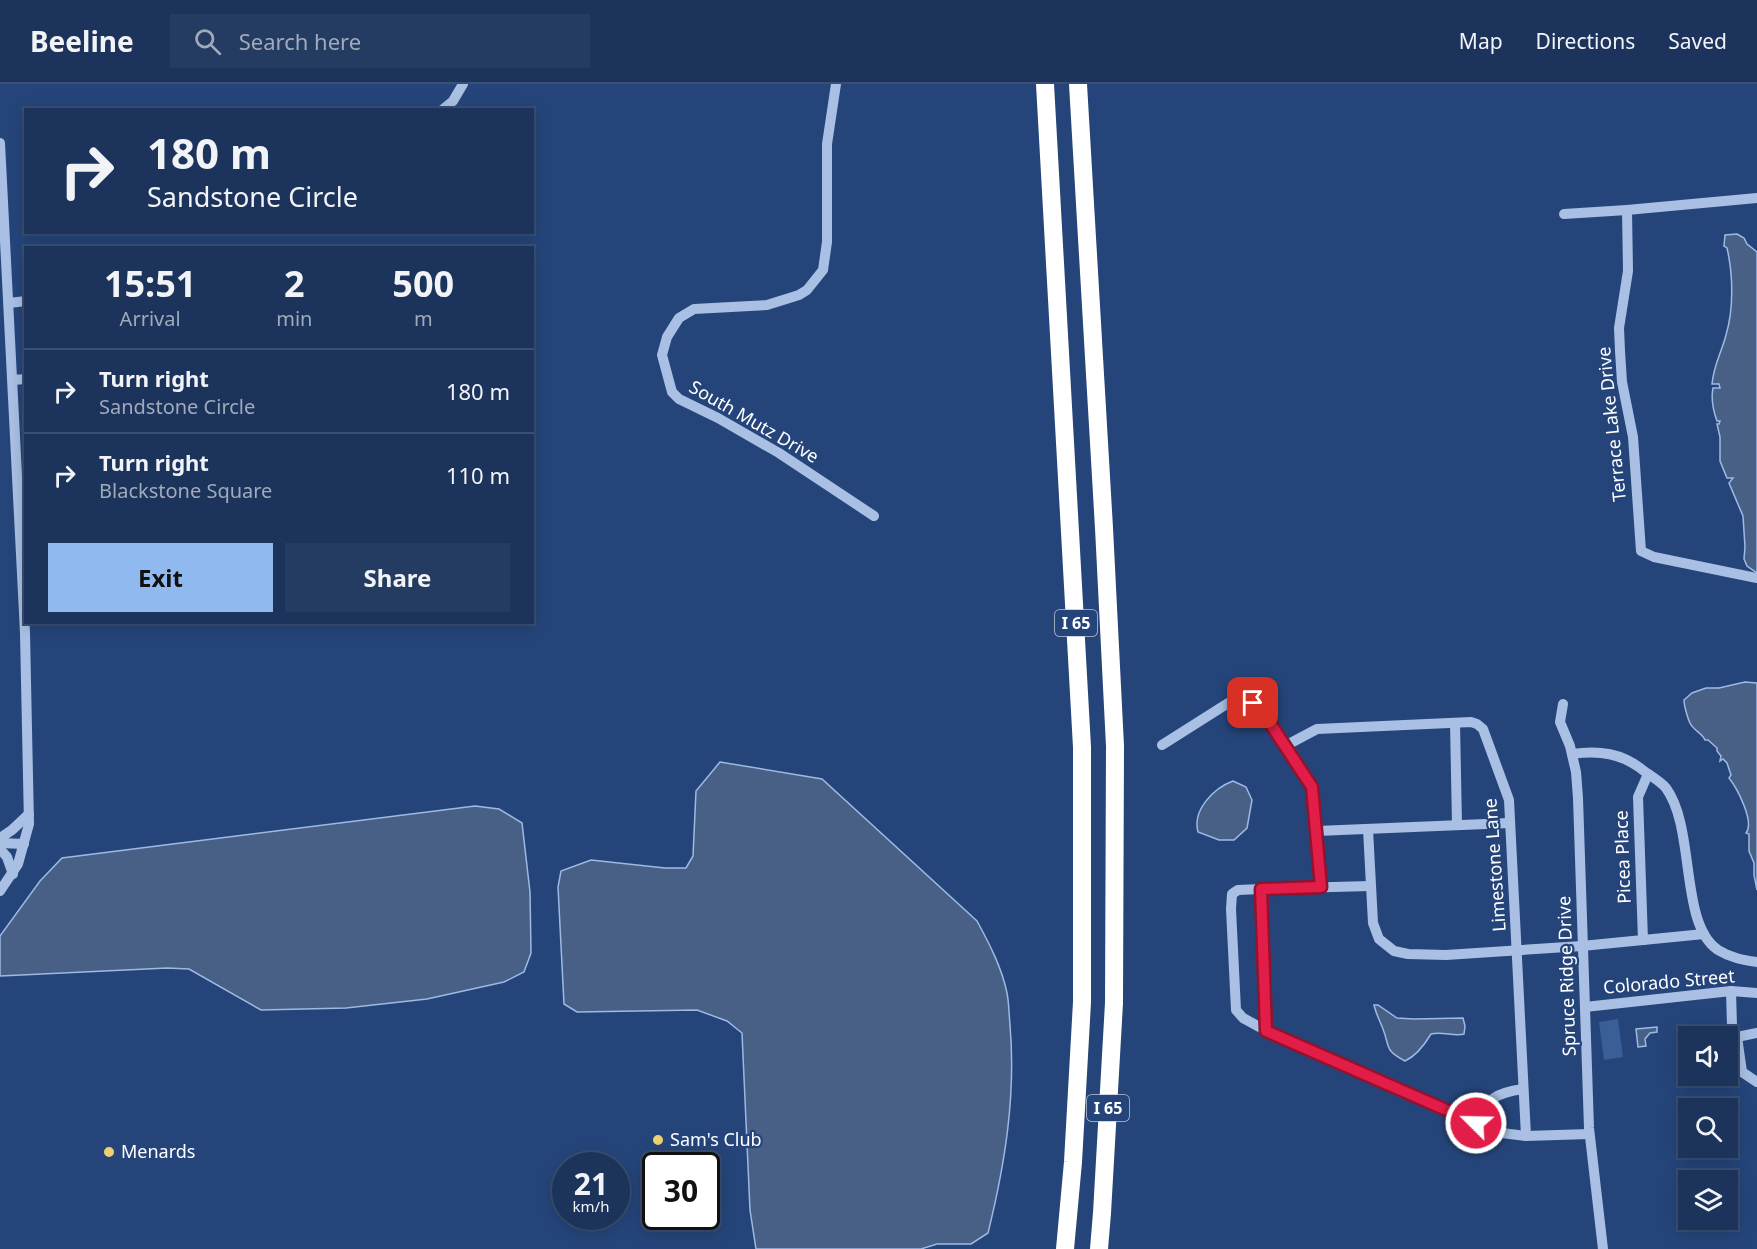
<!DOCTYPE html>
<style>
:root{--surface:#1c345c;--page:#253c62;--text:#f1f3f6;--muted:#a0aabb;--line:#3a4f72;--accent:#90b9f0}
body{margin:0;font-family:"Noto Sans",sans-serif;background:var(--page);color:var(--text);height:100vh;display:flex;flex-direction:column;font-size:22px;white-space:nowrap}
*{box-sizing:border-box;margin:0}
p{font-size:20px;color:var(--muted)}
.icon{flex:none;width:33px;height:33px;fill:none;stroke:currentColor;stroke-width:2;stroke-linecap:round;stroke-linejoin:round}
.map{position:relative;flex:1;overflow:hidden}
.side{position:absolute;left:24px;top:162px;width:510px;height:378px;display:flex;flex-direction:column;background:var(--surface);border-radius:0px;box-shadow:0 3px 15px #0003,0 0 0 2px var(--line)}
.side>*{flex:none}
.top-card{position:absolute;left:24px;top:24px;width:510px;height:126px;border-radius:0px;box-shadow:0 3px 15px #0003,0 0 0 2px var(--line);background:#1c345c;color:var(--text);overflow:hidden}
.buttons{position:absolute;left:1678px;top:942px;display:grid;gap:12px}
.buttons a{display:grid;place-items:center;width:60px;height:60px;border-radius:0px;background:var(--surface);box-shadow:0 3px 15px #0003,0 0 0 2px var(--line);font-size:30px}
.speed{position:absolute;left:552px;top:1068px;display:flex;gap:12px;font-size:30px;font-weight:700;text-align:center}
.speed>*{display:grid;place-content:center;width:78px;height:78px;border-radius:50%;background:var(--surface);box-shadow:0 3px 15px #0003,0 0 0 2px var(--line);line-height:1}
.speed small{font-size:15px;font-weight:400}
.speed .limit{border:3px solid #111;border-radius:9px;background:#fff;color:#111}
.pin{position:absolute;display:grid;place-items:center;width:51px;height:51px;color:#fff;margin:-26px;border-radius:12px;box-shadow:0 3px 9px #0006}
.me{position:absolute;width:66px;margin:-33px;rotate:293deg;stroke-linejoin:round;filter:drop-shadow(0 0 4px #0008)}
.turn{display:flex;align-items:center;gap:21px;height:126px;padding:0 24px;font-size:27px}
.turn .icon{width:78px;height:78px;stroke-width:2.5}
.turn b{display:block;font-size:42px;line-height:51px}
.eta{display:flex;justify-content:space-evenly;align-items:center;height:102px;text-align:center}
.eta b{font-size:36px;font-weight:700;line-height:42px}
.button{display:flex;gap:12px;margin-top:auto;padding:12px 24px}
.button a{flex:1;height:69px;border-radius:0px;background:var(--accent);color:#111;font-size:24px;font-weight:700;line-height:69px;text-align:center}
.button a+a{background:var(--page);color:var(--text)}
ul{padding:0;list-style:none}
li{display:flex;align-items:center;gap:18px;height:84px;padding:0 24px;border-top:2px solid var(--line)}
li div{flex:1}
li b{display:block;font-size:22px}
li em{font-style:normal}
header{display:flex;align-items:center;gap:36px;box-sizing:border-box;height:84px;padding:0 30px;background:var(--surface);border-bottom:2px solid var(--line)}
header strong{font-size:28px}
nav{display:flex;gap:33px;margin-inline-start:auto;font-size:21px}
.search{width:420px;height:54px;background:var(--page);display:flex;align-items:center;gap:15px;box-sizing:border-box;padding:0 21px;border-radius:0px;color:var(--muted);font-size:22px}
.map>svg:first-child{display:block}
</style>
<header>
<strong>Beeline</strong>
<div class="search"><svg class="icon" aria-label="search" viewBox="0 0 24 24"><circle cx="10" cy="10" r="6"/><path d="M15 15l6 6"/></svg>Search here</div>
<nav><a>Map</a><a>Directions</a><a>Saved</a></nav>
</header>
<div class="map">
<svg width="1757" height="1165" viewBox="0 0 1757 1165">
<rect width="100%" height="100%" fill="#25457a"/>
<path fill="#395e98" d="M1618,935L1623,973L1604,976L1599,938Z"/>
<g fill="#485f86" stroke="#9dbae5" stroke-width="1.5">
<path d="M1737,150L1744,154L1747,160L1757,168V489L1747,482L1744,475L1745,463L1743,432L1729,399L1733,394H1727L1720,377V353L1717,340H1719L1720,337H1717C1713,326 1711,314 1713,304H1720L1719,300H1712C1714,280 1721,270 1726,251C1734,224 1733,190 1727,164L1724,162L1725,151Z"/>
<path d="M1745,598L1757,599V806L1754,791V779L1749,767V750L1746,749C1755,738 1737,704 1729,694L1731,691L1727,679L1723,675L1720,677L1721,672L1717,667V664L1708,656H1705C1703,650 1693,646 1690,639C1688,635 1684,622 1684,616L1692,609L1706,604H1719Z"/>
<path d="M720,678L822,695L977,837C989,859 1002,884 1007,909C1009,919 1009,930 1010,941C1016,1012 1005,1080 988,1149L971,1160H937L921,1165H756L750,1126L742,949L727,937L697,926L577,928L564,920L558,803L561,787L591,776L665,784H686L693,772L696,707Z"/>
<path d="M1233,697L1246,703L1252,716L1247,744L1234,756H1219L1198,748C1192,726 1214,704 1233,697Z"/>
<path d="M475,722L499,725L522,739L530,808L531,869L524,888L504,898L427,915L346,924L261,926L189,885L167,884L0,892V852L40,797L62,774Z"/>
<path d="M1374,921H1378L1397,934L1414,935L1463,934L1465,942L1464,950C1454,953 1443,947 1431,950C1425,960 1416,972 1405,977C1384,966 1390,963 1383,945C1380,937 1376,930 1374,921Z"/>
<path d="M1657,943V948L1650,949L1645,955L1646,962L1638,963L1636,945Z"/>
</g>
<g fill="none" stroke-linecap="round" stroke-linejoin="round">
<g stroke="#a9c0e4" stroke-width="10">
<path d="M836,0L827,60V158L823,186L807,206L799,211L767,221L694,225L679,234L667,253L662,271L672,308L679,315L718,334L779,369L874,432"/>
<path d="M442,26L453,17L463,0"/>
<path d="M0,59L25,549L29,740L18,780L0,807"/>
<path d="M1757,114L1627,126L1628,187L1619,244L1620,267L1622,298L1633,353L1641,467L1654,473L1757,494"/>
<path d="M1564,130L1627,126"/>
<path d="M9,219L26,217"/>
<path d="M13,296L26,295"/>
<path d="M1563,620L1560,638L1570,662L1576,688L1578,714L1589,1044L1603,1165"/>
<path d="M1455,639L1457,741"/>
<path d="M1162,661L1233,616C1244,615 1251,618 1260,624L1312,703L1317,747"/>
<path d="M1285,662L1317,645L1471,638L1477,640L1483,645L1509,716L1526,1052"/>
<path d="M1572,670C1599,666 1622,669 1644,687C1651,692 1661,698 1666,704C1696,745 1679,840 1718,866C1731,874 1743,876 1757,878"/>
<path d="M1368,745L1373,839L1379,855L1394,867L1408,870L1446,871L1582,862L1704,850"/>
<path d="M0,754L12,746L29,730"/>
<path d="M0,759L24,760"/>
<path d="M0,765L7,773L13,790"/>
<path d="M1321,803L1317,747L1510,739"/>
<path d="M1261,805L1370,802"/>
<path d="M1643,856L1638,713L1648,690"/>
<path d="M1731,907L1732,942L1737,953L1742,988L1757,998"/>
<path d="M1585,923L1731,907L1757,909"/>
<path d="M1267,947L1261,805L1238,806L1232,810L1231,825L1236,926L1243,934L1267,947L1438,1023L1502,1049L1526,1052L1589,1050"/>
<path d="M1737,953L1757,949"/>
<path d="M1476,1039C1489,1014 1495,1009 1523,1005"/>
</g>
<g stroke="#fff" stroke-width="18">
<path d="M1045,0L1082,663V918L1073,1078L1065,1165"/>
<path d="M1078,0L1104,444L1115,662L1114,919L1102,1129L1099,1165"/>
</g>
</g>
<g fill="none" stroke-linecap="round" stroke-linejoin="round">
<g stroke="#92132f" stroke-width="15">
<path id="route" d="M1253,619L1260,624L1312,703L1321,803L1261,805L1266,947L1476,1039"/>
</g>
<use href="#route" stroke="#e11d48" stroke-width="10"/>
</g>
<g fill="#edd16e" stroke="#25457a" stroke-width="2">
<circle cx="658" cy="1056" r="6"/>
<circle cx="109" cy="1068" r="6"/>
</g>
<g text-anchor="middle" stroke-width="4.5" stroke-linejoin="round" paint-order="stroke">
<g fill="#25457a" stroke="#bec7d7" stroke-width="1.5">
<rect x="1055" y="526" width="42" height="26" rx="4.5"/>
<rect x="1087" y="1011" width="42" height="26" rx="4.5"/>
</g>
<g font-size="16" font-weight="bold" fill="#fff">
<text x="1076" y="545">I 65</text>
<text x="1108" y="1030">I 65</text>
</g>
<g font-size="18" fill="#fff" stroke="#25457a">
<text transform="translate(754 338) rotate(30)" y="6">South Mutz Drive</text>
<text transform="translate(1612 340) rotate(-96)" y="6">Terrace Lake Drive</text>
<text transform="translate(1623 773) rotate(-92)" y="6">Picea Place</text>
<text transform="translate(1495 781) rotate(-94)" y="6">Limestone Lane</text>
<text transform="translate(1567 892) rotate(-92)" y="6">Spruce Ridge Drive</text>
<text transform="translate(1669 898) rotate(-5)" y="6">Colorado Street</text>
</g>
<g font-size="18" fill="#fff" stroke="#25457a" text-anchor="start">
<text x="670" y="1062">Sam's Club</text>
<text x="121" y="1074">Menards</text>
</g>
</g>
</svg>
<div class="buttons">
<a><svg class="icon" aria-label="sound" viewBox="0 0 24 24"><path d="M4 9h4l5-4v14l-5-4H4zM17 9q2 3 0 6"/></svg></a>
<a><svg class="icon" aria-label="search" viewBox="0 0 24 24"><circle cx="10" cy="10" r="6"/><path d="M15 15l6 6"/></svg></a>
<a><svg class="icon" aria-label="layers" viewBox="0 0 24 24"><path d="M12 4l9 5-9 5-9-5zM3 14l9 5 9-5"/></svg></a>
</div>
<div class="speed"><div>21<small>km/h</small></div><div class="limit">30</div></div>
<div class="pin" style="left:1253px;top:619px;background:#d93025"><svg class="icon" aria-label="arrive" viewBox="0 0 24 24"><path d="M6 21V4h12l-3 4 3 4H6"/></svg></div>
<svg class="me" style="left:1476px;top:1039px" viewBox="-20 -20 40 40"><circle r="17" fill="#e11d48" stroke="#fff" stroke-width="3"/><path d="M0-11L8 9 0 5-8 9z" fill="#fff"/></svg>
<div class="top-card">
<div class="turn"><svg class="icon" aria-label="right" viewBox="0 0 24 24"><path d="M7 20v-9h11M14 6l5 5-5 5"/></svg><div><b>180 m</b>Sandstone Circle</div></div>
</div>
<section class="side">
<div class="eta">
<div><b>15:51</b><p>Arrival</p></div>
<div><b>2</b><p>min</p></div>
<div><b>500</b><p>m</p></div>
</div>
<ul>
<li><svg class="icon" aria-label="right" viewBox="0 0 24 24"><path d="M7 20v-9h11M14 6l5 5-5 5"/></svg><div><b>Turn right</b><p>Sandstone Circle</p></div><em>180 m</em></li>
<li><svg class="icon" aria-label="right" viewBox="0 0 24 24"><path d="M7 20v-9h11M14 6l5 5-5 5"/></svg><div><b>Turn right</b><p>Blackstone Square</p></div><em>110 m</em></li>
</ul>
<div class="button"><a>Exit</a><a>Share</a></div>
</section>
</div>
